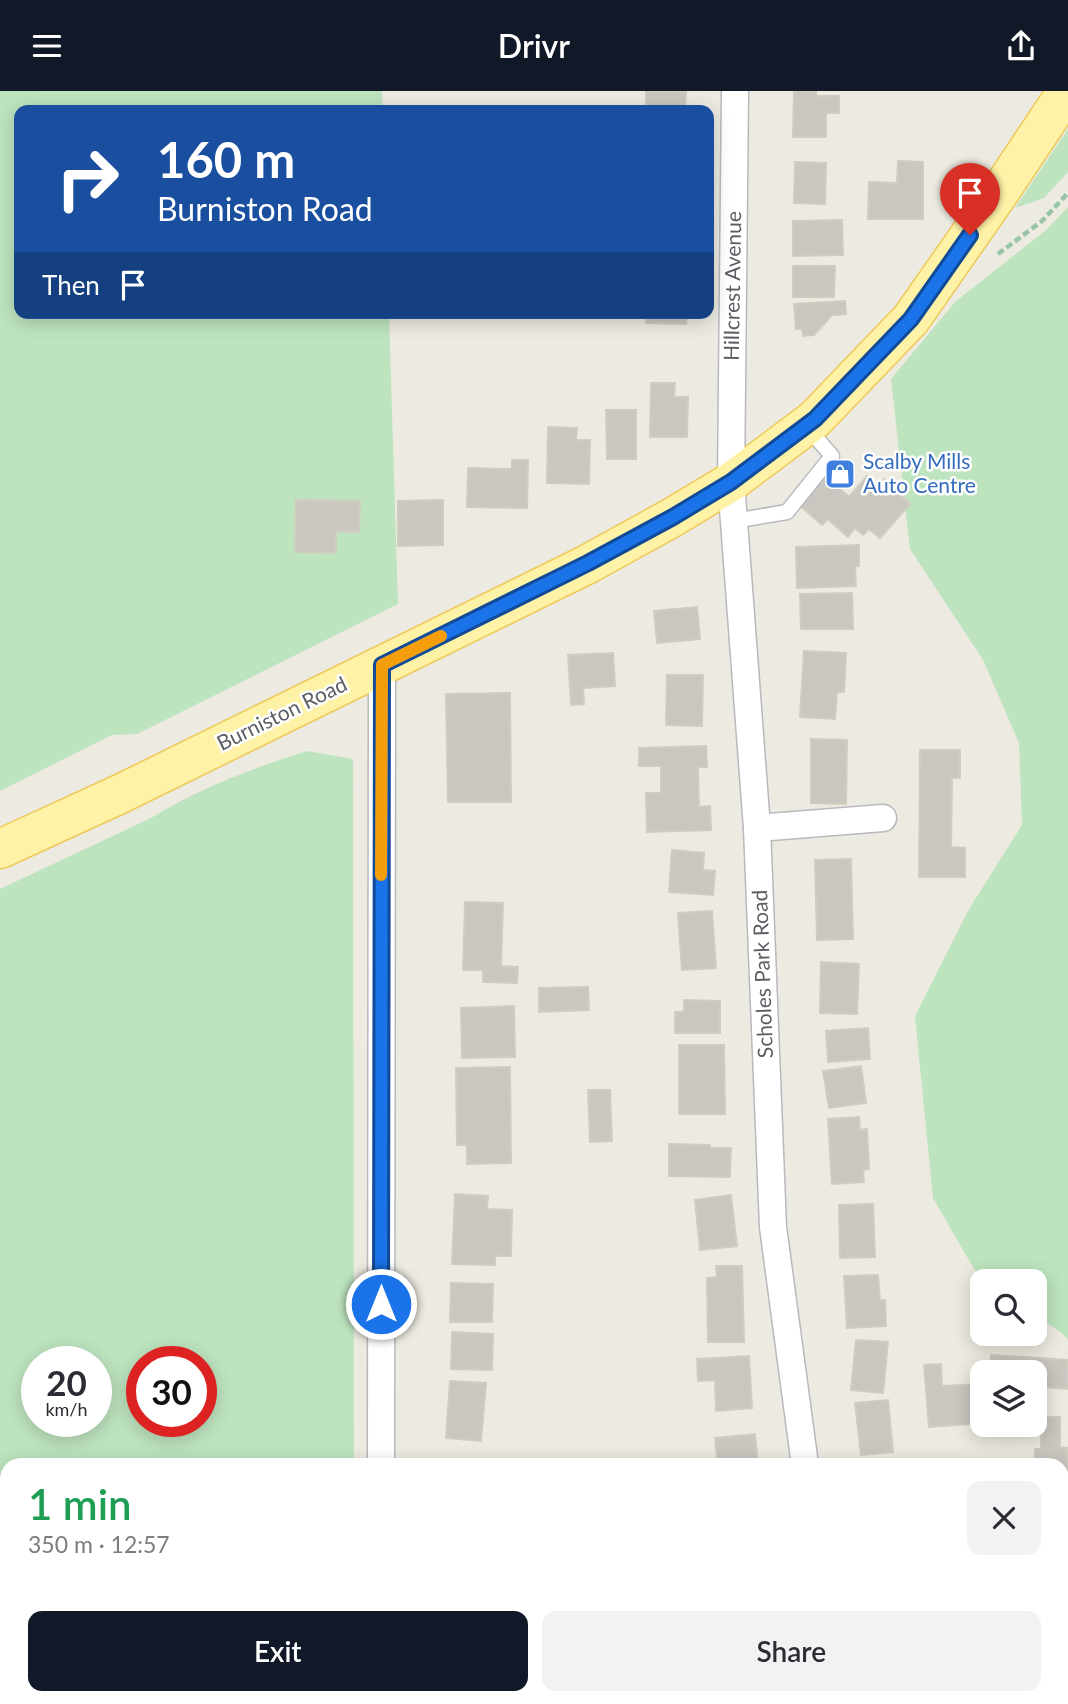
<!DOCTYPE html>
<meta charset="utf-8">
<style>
:root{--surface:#fff;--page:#f2f2f3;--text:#2b2b33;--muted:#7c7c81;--accent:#111827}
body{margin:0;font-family:Lato,sans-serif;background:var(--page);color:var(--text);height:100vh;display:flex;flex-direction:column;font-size:26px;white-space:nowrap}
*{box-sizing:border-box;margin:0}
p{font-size:23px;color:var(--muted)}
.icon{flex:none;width:38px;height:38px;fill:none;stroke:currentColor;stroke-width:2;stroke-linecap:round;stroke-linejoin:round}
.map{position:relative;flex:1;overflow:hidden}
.details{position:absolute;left:0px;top:1367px;width:1069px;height:247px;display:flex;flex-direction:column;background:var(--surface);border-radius:21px 21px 0 0;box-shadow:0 4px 18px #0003}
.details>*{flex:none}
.guide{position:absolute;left:14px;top:14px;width:700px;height:214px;border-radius:14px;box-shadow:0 4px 18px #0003;background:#1a4fa0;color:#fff;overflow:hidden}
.tools{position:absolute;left:970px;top:1178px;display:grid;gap:14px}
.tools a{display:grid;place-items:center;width:77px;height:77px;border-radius:14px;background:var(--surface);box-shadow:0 4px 18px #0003;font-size:35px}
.speed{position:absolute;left:21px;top:1255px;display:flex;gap:14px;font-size:35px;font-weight:700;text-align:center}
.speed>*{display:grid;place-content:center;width:91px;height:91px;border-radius:50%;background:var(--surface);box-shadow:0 4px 18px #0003;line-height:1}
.speed small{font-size:18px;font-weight:400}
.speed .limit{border:10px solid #d22;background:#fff;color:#111}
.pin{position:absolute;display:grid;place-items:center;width:60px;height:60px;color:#fff;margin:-72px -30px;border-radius:50% 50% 50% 0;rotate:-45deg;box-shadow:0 0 7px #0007}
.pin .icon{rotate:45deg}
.me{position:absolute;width:77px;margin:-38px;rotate:0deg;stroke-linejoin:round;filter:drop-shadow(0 0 5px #0008)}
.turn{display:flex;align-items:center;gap:24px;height:147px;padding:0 28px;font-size:32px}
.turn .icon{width:91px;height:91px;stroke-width:2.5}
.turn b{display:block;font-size:49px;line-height:60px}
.then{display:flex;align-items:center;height:66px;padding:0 28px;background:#0003;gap:14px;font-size:26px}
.round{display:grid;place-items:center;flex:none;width:74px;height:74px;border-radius:14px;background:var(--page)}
.summary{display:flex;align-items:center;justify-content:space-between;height:119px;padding:0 28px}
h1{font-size:42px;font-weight:600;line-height:52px;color:#1e9e55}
.cta{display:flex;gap:14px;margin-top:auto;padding:14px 28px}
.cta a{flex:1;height:80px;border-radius:14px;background:var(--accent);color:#fff;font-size:28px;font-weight:600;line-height:80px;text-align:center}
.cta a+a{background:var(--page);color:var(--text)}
header{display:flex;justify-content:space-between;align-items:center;height:91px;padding:0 28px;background:var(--accent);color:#fff;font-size:32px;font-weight:600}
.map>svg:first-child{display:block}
</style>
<header><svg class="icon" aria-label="menu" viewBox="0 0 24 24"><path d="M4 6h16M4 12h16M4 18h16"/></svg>Drivr<svg class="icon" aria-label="share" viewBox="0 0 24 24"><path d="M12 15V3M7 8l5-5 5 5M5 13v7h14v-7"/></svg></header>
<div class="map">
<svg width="1068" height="1613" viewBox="0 0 1068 1613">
<rect width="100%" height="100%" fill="#edebe1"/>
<g fill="#bee4bf" fill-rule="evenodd">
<path d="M0,0H382L383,19H19V222H389L398,513L137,643L112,644L0,700Z"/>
<path d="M1068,38V81L1044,107L1015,117Z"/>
<path d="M1068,116V1249L1062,1242L1034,1223V1190H987L977,1183L933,1107L915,925L969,818L1022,734L1019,652L983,569L910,458L891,288L955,211L1046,139Z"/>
<path d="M307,660L353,668L354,1374H7V1606H354V1613H0V798L151,727C198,698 255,676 307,660ZM37,1270H96V1330H37ZM142,1270H201V1330H142Z"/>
</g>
<g fill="#cac7c1" stroke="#d1ccc0" stroke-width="2">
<path d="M646,0H686L685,19H646Z"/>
<path d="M794,0H816V5H839V22H826V46H793Z"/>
<path d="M898,70L923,71V128H868L869,91L897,92Z"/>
<path d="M795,71L826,72L825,113L794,112Z"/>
<path d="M842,129L843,164L793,165V130Z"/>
<path d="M793,175H835L834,206H793Z"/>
<path d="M845,210L846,223L832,224L814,244L803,245L802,238H796L794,213Z"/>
<path d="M646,222H687L686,233L646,232Z"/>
<path d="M651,292H675L674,306H688L687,346H650Z"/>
<path d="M606,319H636V368H607Z"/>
<path d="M548,336L577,337L576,349H590L589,393L547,392Z"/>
<path d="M512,369H528L527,417L467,416L468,377L512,378Z"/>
<path d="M825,384L849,406L867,385L878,395L884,388L910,413L880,447L869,438L863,444L855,437L848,446L828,428L822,434L798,413Z"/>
<path d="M296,409L360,410L359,441L336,440V462L295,461Z"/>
<path d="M443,409V454L398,455V410Z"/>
<path d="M859,454V475H855L856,495L797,497L796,456Z"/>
<path d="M852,502L853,538H801L800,503Z"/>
<path d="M697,516L700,548L657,552L654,520Z"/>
<path d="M804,560L846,562L844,601H837L835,628L800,626Z"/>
<path d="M613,562L615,595L583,597L584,613L571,614L568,564Z"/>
<path d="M667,584H703L702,635L666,634Z"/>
<path d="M510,602L511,711H448L446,603Z"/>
<path d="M811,648L847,649L846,713L811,712Z"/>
<path d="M706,655L707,676H698L699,716L710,715L711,739L647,741L646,702H661V675H639V657Z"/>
<path d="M920,659H960V687H952L951,756L965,757V786H919Z"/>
<path d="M672,759L704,762L703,779L715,780L713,804L669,801Z"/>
<path d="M851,768L853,848L817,849L815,769Z"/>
<path d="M465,811L503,812L501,875L518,876L517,892L483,891V879H463Z"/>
<path d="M712,820L716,877L682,879L678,822Z"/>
<path d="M821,871L859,873L857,923L820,922Z"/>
<path d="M588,896L589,919L539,921V897Z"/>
<path d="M684,909L720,910V942H675V921H684Z"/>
<path d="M514,915L515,966L462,967L461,917Z"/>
<path d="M868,937L870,968L828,971L826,940Z"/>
<path d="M679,954H724L725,1023H679Z"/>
<path d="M861,975L866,1012L829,1017L823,980Z"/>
<path d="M510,976L511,1072L467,1073V1054H457L456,977Z"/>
<path d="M588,999H610L612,1050L590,1051Z"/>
<path d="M859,1026L860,1039L867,1038L869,1078L863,1079L864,1091L832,1093L828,1028Z"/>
<path d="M669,1053L710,1054V1057H731L730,1086L669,1085Z"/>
<path d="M455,1103L488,1105L487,1118L512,1119L511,1165H495V1174L452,1173Z"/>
<path d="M731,1104L737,1155L700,1159L695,1109Z"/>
<path d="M873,1113L875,1166L840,1167L839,1114Z"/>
<path d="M716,1175H742L744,1251H708L707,1187L717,1186Z"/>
<path d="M878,1184L880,1209H885L886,1235L847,1237L844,1185Z"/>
<path d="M451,1192L493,1193L492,1231H450Z"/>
<path d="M452,1241L493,1243L492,1279L451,1278Z"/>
<path d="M856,1249L888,1251L883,1302L851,1299Z"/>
<path d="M991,1264L1068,1269V1298L1045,1296V1310L1034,1309V1281H990Z"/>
<path d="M749,1265L752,1317L716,1320L715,1289L698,1290L697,1268Z"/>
<path d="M941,1273L942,1295L980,1293L982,1332L929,1336L924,1274Z"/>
<path d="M450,1290L486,1292L481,1350L446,1347Z"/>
<path d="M888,1309L893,1361L861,1364L855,1312Z"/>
<path d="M1041,1326H1060V1356L1068,1357V1417H1062V1374H1034L1035,1358H1041Z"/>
<path d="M755,1343L758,1374H718L715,1347Z"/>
<path d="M451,1606H529V1613H475V1609L451,1610Z"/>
<rect x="715" y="1606" width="45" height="7"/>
<path d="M860,1606H900L899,1613H859Z"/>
</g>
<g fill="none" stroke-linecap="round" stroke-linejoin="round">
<g stroke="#b7b9be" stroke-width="17">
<path id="lane" d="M734,430L787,421L832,365L807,336"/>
</g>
<g stroke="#b7b9be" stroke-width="29">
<g id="street">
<path d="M735,0L731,391L757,737L773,1136L805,1374"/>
<path d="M757,737L883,727"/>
<path d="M381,1374L382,574"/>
<path d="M1062,1457L1067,1481V1606"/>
<path d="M381,1606V1613"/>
<path d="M805,1613V1606"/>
</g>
</g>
<g stroke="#eec959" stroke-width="41">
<path id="primary" d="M0,758L120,703L588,473L673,426L731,391L815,328L911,228L999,102L1067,0"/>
</g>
<path stroke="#97c5a6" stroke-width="4.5" stroke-dasharray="7 3.5" stroke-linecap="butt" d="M998,163L1042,130L1068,102"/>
<use href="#lane" stroke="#fff" stroke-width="14"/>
<use href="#street" stroke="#fff" stroke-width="26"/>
<use href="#primary" stroke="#fdf2a6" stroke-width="38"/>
</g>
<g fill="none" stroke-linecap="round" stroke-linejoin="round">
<g stroke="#114b97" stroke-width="18">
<path id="route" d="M381,1213L382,574L588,472L673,426L731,391L815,328L911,228L970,144"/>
</g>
<use href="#route" stroke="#1a73e8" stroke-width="12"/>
<path stroke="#f59e0b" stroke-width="12" d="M381,784L382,574L441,545"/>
</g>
<defs>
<g id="shop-square" transform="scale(1.575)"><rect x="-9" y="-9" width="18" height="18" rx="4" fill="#3f7fe0" stroke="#fff"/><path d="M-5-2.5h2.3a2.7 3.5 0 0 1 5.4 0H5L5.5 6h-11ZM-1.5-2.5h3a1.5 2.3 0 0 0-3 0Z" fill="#fff"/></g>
</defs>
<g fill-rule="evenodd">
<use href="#shop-square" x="840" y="383"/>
</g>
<g text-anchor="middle" stroke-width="5" stroke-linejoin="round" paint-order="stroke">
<g font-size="21" fill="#5a5d62" stroke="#fff">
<text transform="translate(733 195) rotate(-89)" y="7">Hillcrest Avenue</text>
<text transform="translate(282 623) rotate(-26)" y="7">Burniston Road</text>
<text transform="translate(763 883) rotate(-92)" y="7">Scholes Park Road</text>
</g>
<g font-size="21" fill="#366cbe" stroke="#fff" text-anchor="start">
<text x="863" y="378">Scalby Mills<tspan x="863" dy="24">Auto Centre</tspan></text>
</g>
</g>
</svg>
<div class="tools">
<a><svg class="icon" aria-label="search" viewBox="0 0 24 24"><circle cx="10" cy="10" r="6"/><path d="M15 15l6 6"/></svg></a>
<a><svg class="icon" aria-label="layers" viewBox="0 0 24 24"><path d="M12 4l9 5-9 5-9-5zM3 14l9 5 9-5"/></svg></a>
</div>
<div class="speed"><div>20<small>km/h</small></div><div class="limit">30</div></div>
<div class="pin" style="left:970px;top:144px;background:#d93025"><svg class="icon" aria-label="arrive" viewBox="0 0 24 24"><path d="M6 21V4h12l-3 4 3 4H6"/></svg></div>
<svg class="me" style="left:381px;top:1213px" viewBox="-20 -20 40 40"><circle r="17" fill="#1a73e8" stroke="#fff" stroke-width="3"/><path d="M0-11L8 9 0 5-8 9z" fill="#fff"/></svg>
<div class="guide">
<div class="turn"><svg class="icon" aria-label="right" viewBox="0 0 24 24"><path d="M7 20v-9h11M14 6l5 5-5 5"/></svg><div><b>160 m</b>Burniston Road</div></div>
<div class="then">Then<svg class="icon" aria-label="arrive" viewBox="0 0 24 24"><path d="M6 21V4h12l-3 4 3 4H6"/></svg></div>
</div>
<section class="details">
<div class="summary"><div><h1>1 min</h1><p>350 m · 12:57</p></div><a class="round"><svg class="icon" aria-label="close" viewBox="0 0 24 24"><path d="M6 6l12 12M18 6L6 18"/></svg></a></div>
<div class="cta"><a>Exit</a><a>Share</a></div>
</section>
</div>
